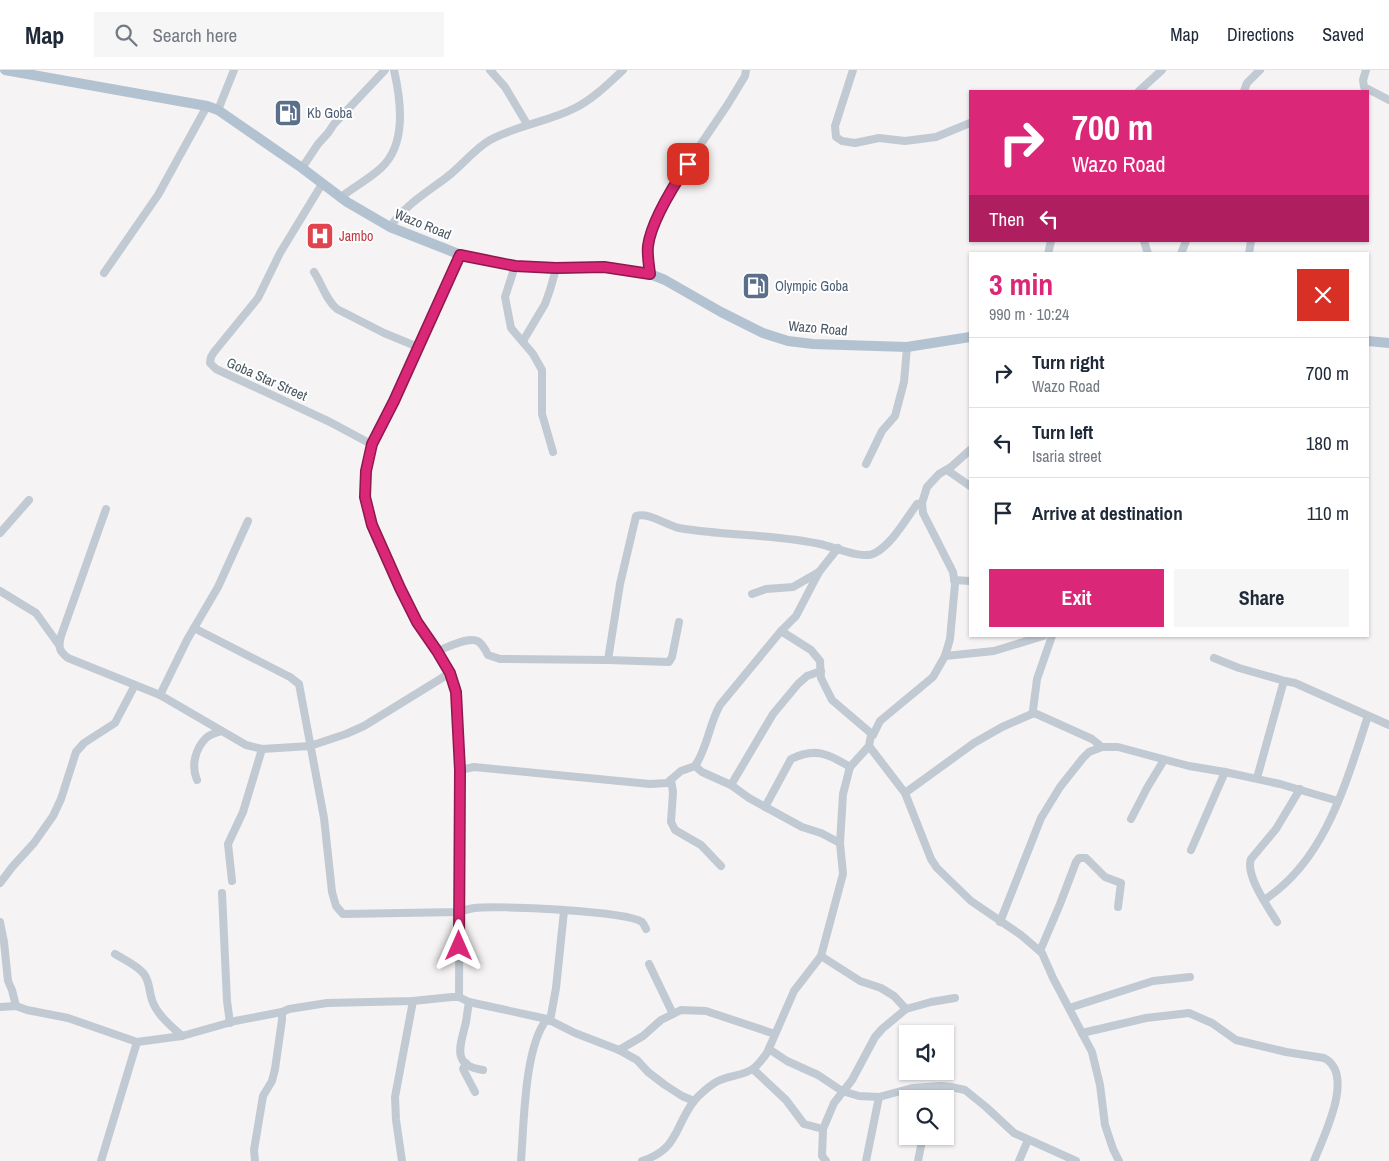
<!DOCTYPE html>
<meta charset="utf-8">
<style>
:root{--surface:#fff;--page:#f6f6f7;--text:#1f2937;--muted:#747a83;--line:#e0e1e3;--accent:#db2777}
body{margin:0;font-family:"Archivo Narrow",sans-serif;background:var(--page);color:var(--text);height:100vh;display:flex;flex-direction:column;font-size:19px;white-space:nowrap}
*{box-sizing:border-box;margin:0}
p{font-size:16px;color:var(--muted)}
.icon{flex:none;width:28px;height:28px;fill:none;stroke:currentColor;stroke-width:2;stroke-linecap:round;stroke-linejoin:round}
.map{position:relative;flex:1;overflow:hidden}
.details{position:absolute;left:969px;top:182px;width:400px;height:385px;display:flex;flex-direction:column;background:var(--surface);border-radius:0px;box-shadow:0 1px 4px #0004}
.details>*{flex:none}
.top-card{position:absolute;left:969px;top:20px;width:400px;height:152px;border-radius:0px;box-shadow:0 1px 4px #0004;background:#db2777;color:#fff;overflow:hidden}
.controls{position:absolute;left:899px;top:955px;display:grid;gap:10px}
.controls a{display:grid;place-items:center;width:55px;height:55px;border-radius:0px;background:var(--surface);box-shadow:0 1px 4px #0004;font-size:25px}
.pin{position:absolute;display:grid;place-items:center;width:42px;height:42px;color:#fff;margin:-21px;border-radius:10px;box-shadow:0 2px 8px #0006}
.me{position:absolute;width:55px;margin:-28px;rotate:0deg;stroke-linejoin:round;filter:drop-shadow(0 0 4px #0008)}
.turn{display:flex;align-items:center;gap:18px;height:105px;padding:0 20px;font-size:22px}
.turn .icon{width:65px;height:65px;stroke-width:2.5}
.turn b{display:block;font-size:35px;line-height:42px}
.then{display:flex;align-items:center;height:48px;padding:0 20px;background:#0003;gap:10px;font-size:19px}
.round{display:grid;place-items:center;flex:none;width:52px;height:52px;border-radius:0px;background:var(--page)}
.summary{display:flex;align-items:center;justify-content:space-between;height:85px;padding:0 20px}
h1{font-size:30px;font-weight:700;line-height:38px;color:var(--accent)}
.action{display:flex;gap:10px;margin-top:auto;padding:10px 20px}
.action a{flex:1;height:58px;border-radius:0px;background:var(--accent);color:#fff;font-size:20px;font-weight:700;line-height:58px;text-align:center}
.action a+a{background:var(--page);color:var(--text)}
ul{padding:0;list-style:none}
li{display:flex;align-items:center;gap:15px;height:70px;padding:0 20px;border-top:1px solid var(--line)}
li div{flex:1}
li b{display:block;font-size:19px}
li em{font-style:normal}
header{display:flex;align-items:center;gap:30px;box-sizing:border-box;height:70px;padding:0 25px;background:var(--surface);border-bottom:1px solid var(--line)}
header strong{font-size:24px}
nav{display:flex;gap:28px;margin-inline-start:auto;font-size:18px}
.search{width:350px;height:45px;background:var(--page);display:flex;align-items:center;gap:12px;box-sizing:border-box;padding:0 18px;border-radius:0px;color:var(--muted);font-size:19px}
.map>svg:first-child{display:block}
</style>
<header>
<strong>Map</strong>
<div class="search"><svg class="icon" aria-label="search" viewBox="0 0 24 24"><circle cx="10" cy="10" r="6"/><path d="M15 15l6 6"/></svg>Search here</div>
<nav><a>Map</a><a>Directions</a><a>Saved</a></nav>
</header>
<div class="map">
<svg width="1389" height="1091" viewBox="0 0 1389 1091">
<rect width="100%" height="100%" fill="#f5f3f3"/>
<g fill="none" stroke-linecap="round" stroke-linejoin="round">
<g stroke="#c1cad2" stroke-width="8">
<path d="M490,0L505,17L527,54"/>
<path d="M853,0L835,56L836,67L842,71L855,73L879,68L905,71L936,67L970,53"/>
<path d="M1366,0L1363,10L1364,17L1389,30"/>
<path d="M1139,21L1162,0"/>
<path d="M1244,21L1247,13L1260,0"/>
<path d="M218,40L234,0"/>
<path d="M302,98L318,74L328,63L334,54L385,0"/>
<path d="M322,114L280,183L258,228L214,282L211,287L210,293L216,299L330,352L371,374"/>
<path d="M340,128C353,117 368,110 381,98C407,74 401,31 394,0"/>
<path d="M390,157C405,135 426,123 447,107C462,96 473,80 490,70C517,55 548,52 575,38C593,29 608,14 623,0"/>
<path d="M1144,171L1148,184"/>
<path d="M1048,184L1051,171"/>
<path d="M1181,184L1186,171"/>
<path d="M1249,184L1251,171"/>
<path d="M515,196L505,227L511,258L533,284L542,300V344L553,382"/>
<path d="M314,202C322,214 326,230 337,239L384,263L418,277"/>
<path d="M104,203L158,125L207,36"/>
<path d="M650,204L648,178L650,168L658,148L678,108L728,34L745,6L746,0"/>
<path d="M523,271L545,234L550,220L556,199"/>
<path d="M866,394L882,361L895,346L904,312L907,277"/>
<path d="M947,400L970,416"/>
<path d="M106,439L61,566C58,577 59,581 68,588L160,625L246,675L262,679L310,676L346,664L364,656L450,603"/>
<path d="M0,463L29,430"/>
<path d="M954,510L970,511"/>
<path d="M0,521L36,543L59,575"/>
<path d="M752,524L766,519L793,517L819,502"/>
<path d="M679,552L672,587L669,592L608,590L620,514L636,446C649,442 666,455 679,458C726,466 773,464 820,474C834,477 863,490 875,483C892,474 906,449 917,434L922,433"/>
<path d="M194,558L290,607L299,614L324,748L332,822L336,836L343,844L459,842C464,840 469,839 474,838C496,835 627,841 642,852C644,854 645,857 646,859"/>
<path d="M781,561L811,580L820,591L821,608L832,630L873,665"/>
<path d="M1052,566L1037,609L1033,640L1034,643L1041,646L1092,669L1102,677"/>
<path d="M437,581C447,578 470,565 479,572C483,575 486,581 488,585L500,589L608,590"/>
<path d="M945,586L994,581L1043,566"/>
<path d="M1214,588L1239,598L1285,611"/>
<path d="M160,625L187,570L218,517L248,451"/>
<path d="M869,676L905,723L931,789L937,798L971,831L1021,865L1042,883L1053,908L1092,982L1100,1015L1105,1055L1113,1079L1119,1091"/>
<path d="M695,696L702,702L731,715L749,728L802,757L821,763L840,773"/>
<path d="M460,700L474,697L650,714L667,713L681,701L695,696C708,677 709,654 720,635L781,561L796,546L819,502L838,478"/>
<path d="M1257,708L1283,614L1285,611L1295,613L1389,655"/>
<path d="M197,710C191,696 195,679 206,668C210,664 216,663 221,661"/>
<path d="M671,710L673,722L671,752L675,760L701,775L721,796"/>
<path d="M731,715L773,644L798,614L807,606L821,601"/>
<path d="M905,723L974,673L1002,657L1034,643"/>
<path d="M765,737L791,689C815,677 829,684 850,697"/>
<path d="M1131,749L1147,718L1164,690"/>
<path d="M1191,780L1225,702"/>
<path d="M232,811L228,774L243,742L262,679"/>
<path d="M0,813L13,796L34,773L53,746L61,729L76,682L84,673L115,653L135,615"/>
<path d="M222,823L227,931L230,953"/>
<path d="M1264,830C1326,790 1346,712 1368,646"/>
<path d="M0,852L4,872L8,911L12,920L16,936"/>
<path d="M1000,852L1041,748L1060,717L1083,688L1089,682L1102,677H1118L1189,696L1225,702L1280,714L1338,731"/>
<path d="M1277,852C1268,837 1245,805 1251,789L1276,759L1300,719"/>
<path d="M1040,881L1060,834L1076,792L1079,788H1086L1105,807L1121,813L1118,837"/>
<path d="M115,884C125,890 137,895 144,904C150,912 149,922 152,930C157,945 171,956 182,966"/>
<path d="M821,886L860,911L881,918L894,926L906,939L882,959L875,967L852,1010L834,1033L823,1059L822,1086L826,1091"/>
<path d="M649,894L673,944"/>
<path d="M459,927L460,700L456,622L450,603L437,581L417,552L400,518L372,455L365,427L366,401L371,374L394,331L461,185"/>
<path d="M469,932C468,938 467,945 466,952C461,974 450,996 483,1000"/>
<path d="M0,937L16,936L27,940L68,948L137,972L182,966L235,951L282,942L289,939L327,933L413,931L452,927H459L469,932L547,949L575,963L619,980L637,990L648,1002L665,1015L682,1026L694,1031"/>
<path d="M1069,938L1153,911L1190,907"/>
<path d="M906,939L931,932L955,928"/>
<path d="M550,951L556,918L564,841"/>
<path d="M1082,963L1146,948L1189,943L1212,953L1236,970L1286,982L1324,988C1356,1004 1323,1067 1314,1091"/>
<path d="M769,979L787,991L818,1005L842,1021L859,1026L879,1027L912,1018L941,1016L951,1017L965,1020L986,1037L1014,1063L1076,1091"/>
<path d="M619,980L643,966L661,950L681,940L706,941L775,964"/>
<path d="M466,993L463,999L475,1022"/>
<path d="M753,999L786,1030L804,1054L823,1059"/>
<path d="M932,1029L934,1017"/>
<path d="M101,1091L137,972"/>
<path d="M255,1091L254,1080L263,1026L272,1011L275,999L282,950V942"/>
<path d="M402,1091L396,1050L395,1027L413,931"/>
<path d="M521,1091C524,1055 524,977 547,949"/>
<path d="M642,1091C679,1079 674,1057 694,1031C699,1025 710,1015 718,1011C729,1005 744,1006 754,998C759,994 763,988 767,983L794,921L821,886L843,804L840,773L843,724L850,697L869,676L871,665H873L880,651L933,607L945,586L950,569L955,514L953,502L923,443L922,433L927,417L939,404L951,397L970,380"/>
<path d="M866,1091L879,1027"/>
<path d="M918,1091L923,1066"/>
<path d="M1019,1091L1028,1070"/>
</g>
<g stroke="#b3c2d1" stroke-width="10">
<path d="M5,0L207,36L218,40L302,98L347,132L390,157L461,185L515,196L556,199L604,197L650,204L665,210L721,242L763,263L788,271L813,274L907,277L970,267"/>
<path d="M1368,271L1389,273"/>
</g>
</g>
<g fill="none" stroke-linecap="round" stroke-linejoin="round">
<g stroke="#8e194d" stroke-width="12">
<path id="route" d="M459,876L460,700L456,622L450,603L437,581L417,552L400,518L372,455L365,427L366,401L372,374L394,331L460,185L515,196L556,198L604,197L650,204C649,195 647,185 648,176C651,152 674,115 688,94"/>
</g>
<use href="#route" stroke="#db2777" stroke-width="9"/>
</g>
<defs>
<g id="fuel-square" transform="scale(1.4375)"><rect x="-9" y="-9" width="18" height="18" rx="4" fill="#5c6f8a" stroke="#fff"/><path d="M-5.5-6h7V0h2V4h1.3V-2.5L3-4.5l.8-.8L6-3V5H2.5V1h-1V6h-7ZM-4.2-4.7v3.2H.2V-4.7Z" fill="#fff"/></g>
<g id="hospital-square" transform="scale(1.4375)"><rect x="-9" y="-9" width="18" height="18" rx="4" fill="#e0444e" stroke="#fff"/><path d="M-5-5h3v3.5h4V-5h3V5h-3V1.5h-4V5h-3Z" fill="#fff"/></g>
</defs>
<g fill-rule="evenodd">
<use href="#fuel-square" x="288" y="43"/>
<use href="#hospital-square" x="320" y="166"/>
<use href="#fuel-square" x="756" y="216"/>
</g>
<g text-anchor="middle" stroke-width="4" stroke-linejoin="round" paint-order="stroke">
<g font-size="14" fill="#4e5e75" stroke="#fff" text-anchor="start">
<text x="307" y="48">Kb Goba</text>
<text x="775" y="221">Olympic Goba</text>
</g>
<g font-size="14" fill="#4a5661" stroke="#fff">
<text transform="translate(423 154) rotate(22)" y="5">Wazo Road</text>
<text transform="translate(818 258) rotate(5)" y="5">Wazo Road</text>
<text transform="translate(267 309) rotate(24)" y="5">Goba Star Street</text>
</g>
<g font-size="14" fill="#be3a42" stroke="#fff" text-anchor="start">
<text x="339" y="171">Jambo</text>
</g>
</g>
</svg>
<div class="controls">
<a><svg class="icon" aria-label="sound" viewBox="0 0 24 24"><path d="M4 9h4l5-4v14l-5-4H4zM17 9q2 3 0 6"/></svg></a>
<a><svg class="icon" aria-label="search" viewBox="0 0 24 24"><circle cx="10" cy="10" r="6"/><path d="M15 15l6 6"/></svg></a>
</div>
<div class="pin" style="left:688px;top:94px;background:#d93025"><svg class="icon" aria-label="arrive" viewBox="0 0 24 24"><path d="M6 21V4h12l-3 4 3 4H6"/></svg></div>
<svg class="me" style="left:459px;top:876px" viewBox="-20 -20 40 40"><path d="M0-17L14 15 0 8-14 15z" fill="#db2777" stroke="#fff" stroke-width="4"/></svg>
<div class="top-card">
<div class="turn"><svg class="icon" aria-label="right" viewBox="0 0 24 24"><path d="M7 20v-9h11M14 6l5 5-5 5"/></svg><div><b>700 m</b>Wazo Road</div></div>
<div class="then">Then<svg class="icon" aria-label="left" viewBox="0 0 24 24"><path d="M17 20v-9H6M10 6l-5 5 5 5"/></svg></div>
</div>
<section class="details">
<div class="summary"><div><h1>3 min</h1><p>990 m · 10:24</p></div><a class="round" style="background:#d93025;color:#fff"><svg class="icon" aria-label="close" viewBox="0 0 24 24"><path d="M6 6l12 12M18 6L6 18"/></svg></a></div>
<ul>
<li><svg class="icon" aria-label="right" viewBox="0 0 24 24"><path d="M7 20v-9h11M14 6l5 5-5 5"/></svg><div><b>Turn right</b><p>Wazo Road</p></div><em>700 m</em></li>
<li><svg class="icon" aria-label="left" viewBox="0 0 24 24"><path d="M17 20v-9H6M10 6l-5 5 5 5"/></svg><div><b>Turn left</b><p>Isaria street</p></div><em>180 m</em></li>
<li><svg class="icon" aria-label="arrive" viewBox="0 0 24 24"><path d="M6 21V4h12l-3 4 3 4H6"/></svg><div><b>Arrive at destination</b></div><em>110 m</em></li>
</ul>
<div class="action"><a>Exit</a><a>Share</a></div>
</section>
</div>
